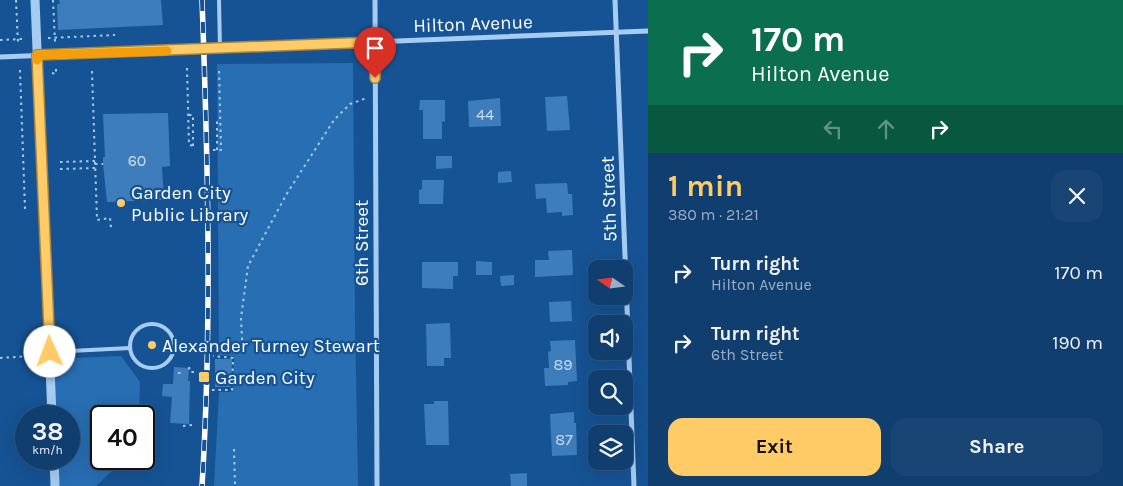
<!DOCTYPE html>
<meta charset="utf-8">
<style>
:root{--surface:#103e6f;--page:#194574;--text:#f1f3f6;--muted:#9caec3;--line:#305782;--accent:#ffcb66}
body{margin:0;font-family:Karla,sans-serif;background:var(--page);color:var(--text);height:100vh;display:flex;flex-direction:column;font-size:19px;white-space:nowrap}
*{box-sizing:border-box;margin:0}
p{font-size:16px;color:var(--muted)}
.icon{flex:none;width:28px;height:28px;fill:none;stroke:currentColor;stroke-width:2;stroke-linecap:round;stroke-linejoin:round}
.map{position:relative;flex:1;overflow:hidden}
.sheet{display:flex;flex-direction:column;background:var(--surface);width:475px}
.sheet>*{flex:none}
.top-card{background:#0b6e4f;color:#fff;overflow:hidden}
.needle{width:32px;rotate:284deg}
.tools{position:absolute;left:588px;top:260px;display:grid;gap:10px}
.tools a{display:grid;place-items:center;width:45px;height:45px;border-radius:10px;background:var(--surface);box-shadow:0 5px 20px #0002,0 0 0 1px var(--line);font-size:25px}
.speed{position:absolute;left:15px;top:405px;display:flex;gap:10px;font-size:25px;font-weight:700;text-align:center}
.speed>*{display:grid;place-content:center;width:65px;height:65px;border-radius:50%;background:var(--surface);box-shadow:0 5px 20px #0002,0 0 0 1px var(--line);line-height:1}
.speed small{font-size:12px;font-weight:400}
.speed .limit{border:2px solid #111;border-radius:8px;background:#fff;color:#111}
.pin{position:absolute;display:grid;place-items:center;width:42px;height:42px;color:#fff;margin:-51px -21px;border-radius:50% 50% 50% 0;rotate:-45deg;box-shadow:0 0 5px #0007}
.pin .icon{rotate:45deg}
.me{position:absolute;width:55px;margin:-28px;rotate:358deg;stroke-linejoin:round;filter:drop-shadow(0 0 4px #0008)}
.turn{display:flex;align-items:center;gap:18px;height:105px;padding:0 20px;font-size:22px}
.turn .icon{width:65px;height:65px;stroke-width:2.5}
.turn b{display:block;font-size:35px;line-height:42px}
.lanes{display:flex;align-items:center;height:48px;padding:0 20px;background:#0003;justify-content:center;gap:25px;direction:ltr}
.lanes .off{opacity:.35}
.round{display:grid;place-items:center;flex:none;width:52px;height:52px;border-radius:15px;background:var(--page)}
.headline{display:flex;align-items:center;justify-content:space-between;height:85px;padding:0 20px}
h1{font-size:30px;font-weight:700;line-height:38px;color:var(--accent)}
.action{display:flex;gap:10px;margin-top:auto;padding:10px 20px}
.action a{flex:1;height:58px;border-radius:15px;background:var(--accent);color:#111;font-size:20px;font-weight:700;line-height:58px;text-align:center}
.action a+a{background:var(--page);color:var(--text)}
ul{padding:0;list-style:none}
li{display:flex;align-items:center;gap:15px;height:70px;padding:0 20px}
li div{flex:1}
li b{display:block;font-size:19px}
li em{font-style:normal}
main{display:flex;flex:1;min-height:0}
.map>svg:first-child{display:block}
</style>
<main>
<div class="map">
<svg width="648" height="486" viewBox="0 0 648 486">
<rect width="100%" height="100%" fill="#165394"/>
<g fill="#286eb3">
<path d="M353,63L355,321L358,486H214L219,392H233L234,356L219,355L217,64Z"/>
<path d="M121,356L140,382L139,416H101V459H125L96,486H54L53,459H69V416H51L49,359Z"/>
</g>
<g fill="#3e7dbc">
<path d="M59,0H161L163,25L58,30L57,4H60Z"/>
<path d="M567,96L570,130L547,131L545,97Z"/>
<path d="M500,98L501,126L469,127L468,101Z"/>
<path d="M420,100H445V122L442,121V139H423V110H419Z"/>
<path d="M168,113L170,166L162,167L164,200L107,202L103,164V157H105L103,114Z"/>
<path d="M436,156H452V168L436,169Z"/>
<path d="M511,171L512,182L498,183V172Z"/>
<path d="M422,180H444L443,204H419V190L422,189Z"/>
<path d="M567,183L568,194H572L573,215L562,216V212L547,213L546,198L536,199L535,184Z"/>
<path d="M572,250L573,275L535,277V260H549L548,251Z"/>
<path d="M476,261L492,262V275H476Z"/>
<path d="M422,262H458V276H453V289L422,288Z"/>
<path d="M514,275V285L501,286L500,276Z"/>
<path d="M571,301L572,321L550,322L549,302Z"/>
<path d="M450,323L451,358H444V366H427L426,324Z"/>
<path d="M575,340L577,381L568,382V385L545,386L544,368H549L548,352L551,351L550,341Z"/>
<path d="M215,359H232L231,387H215Z"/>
<path d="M174,367L189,368L188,381H190L189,424L170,423L172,397L162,396L163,384H173Z"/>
<path d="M434,401H448L449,445H426L424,404H434Z"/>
<path d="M574,412V423H576L577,455L552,456L550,414Z"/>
<path d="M527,473V486H511L510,474Z"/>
</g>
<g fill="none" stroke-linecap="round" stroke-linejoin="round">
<g stroke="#a6ccf1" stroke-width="2" stroke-dasharray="2.5 4" stroke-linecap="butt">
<path d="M16,0L18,43"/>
<path d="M53,0L55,42"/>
<path d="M48,38L115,35"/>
<path d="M0,40L22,39"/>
<path d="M187,68L189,145L195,146"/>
<path d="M20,70L25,209"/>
<path d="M92,71L97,220L110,218L111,228"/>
<path d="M52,73L56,74V69"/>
<path d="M189,115H193V146"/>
<path d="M213,150H221L219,67"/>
<path d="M217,150V121H220"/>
<path d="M60,162L95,161"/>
<path d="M95,164H103"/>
<path d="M60,169L95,168"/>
<path d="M242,340L241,318L248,266L286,195L334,120L350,104L367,98"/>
<path d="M0,358L31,356"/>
<path d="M189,367L190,372H195"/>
<path d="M178,373H183"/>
<path d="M226,375H229"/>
<path d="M212,390H232L233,358L213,356"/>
<path d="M183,426L193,425"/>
<path d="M234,449L235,486"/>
</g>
<g stroke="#a6ccf1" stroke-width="4">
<path d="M219,0L220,49"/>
<circle cx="152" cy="346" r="22"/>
<path d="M50,352L130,348"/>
</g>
<g stroke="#a6ccf1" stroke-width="5">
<path d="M375,0L377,486"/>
<path d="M615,0L634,486"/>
<path d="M0,57L648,31"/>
</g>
<g stroke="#a6ccf1" stroke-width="9">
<path d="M35,0L52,416"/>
<path d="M54,459L55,486"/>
</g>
<g stroke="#fff" stroke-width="5.5">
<path id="rail" d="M202,0C208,162 212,324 202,486"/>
</g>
<use href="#rail" stroke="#165394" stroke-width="4" stroke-dasharray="11" stroke-linecap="butt"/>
</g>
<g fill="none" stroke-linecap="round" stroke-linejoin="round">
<g stroke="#a68442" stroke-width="12">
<path id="route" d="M50,352L37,55L375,42V78"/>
</g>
<use href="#route" stroke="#ffcb66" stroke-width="9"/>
<path stroke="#f59e0b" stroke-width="9" d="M37,60V55L167,51"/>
</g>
<g fill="#ffcb66" stroke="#165394" stroke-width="2">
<circle cx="121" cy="203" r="5"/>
<circle cx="152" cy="345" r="5"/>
<rect x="198" y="371" width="12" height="12" rx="2.5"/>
</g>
<g text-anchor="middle" stroke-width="4.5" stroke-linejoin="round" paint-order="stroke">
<g font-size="16" fill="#cfdeee">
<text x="485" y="120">44</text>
<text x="137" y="166">60</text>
<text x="563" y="370">89</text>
<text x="564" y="445">87</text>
</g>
<g font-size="19" fill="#fff" stroke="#165394">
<text transform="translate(473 23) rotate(-2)" y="7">Hilton Avenue</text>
<text transform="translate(608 199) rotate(-92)" y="7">5th Street</text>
<text transform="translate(361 243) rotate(-90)" y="7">6th Street</text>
</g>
<g font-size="19" fill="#fff" stroke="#165394" text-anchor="start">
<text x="131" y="199">Garden City<tspan x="131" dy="22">Public Library</tspan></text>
<text x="162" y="352">Alexander Turney Stewart</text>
<text x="215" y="384">Garden City</text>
</g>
</g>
</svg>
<div class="tools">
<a><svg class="needle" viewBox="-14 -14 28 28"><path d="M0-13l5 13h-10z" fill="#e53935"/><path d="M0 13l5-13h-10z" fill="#9caec3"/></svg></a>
<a><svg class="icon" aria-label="sound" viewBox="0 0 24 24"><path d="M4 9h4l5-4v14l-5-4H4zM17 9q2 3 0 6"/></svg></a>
<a><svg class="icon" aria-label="search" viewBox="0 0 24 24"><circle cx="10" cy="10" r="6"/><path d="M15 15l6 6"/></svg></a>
<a><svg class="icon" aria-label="layers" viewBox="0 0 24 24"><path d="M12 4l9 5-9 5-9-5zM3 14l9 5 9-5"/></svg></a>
</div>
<div class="speed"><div>38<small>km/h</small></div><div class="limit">40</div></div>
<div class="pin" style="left:375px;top:78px;background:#d93025"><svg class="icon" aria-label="arrive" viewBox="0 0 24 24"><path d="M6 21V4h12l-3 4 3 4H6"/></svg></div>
<svg class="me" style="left:50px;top:352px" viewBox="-20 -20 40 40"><circle r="19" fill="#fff"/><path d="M0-13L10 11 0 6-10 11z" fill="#ffcb66"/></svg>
</div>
<section class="sheet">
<div class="top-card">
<div class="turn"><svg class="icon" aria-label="right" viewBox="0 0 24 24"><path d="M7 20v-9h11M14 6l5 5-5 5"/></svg><div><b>170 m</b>Hilton Avenue</div></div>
<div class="lanes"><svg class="icon off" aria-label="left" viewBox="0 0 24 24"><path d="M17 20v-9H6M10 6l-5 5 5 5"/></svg><svg class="icon off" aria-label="ahead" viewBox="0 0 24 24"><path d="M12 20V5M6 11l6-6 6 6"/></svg><svg class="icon" aria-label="right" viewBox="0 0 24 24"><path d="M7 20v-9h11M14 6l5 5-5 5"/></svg></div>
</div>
<div class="headline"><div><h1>1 min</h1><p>380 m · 21:21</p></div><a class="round"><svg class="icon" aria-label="close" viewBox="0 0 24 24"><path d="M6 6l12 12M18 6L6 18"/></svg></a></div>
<ul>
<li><svg class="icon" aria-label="right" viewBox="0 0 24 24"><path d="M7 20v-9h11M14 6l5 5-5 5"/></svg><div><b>Turn right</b><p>Hilton Avenue</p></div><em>170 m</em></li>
<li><svg class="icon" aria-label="right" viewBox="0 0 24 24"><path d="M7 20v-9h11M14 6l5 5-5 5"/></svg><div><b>Turn right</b><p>6th Street</p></div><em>190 m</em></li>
</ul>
<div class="action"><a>Exit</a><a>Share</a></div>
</section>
</main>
